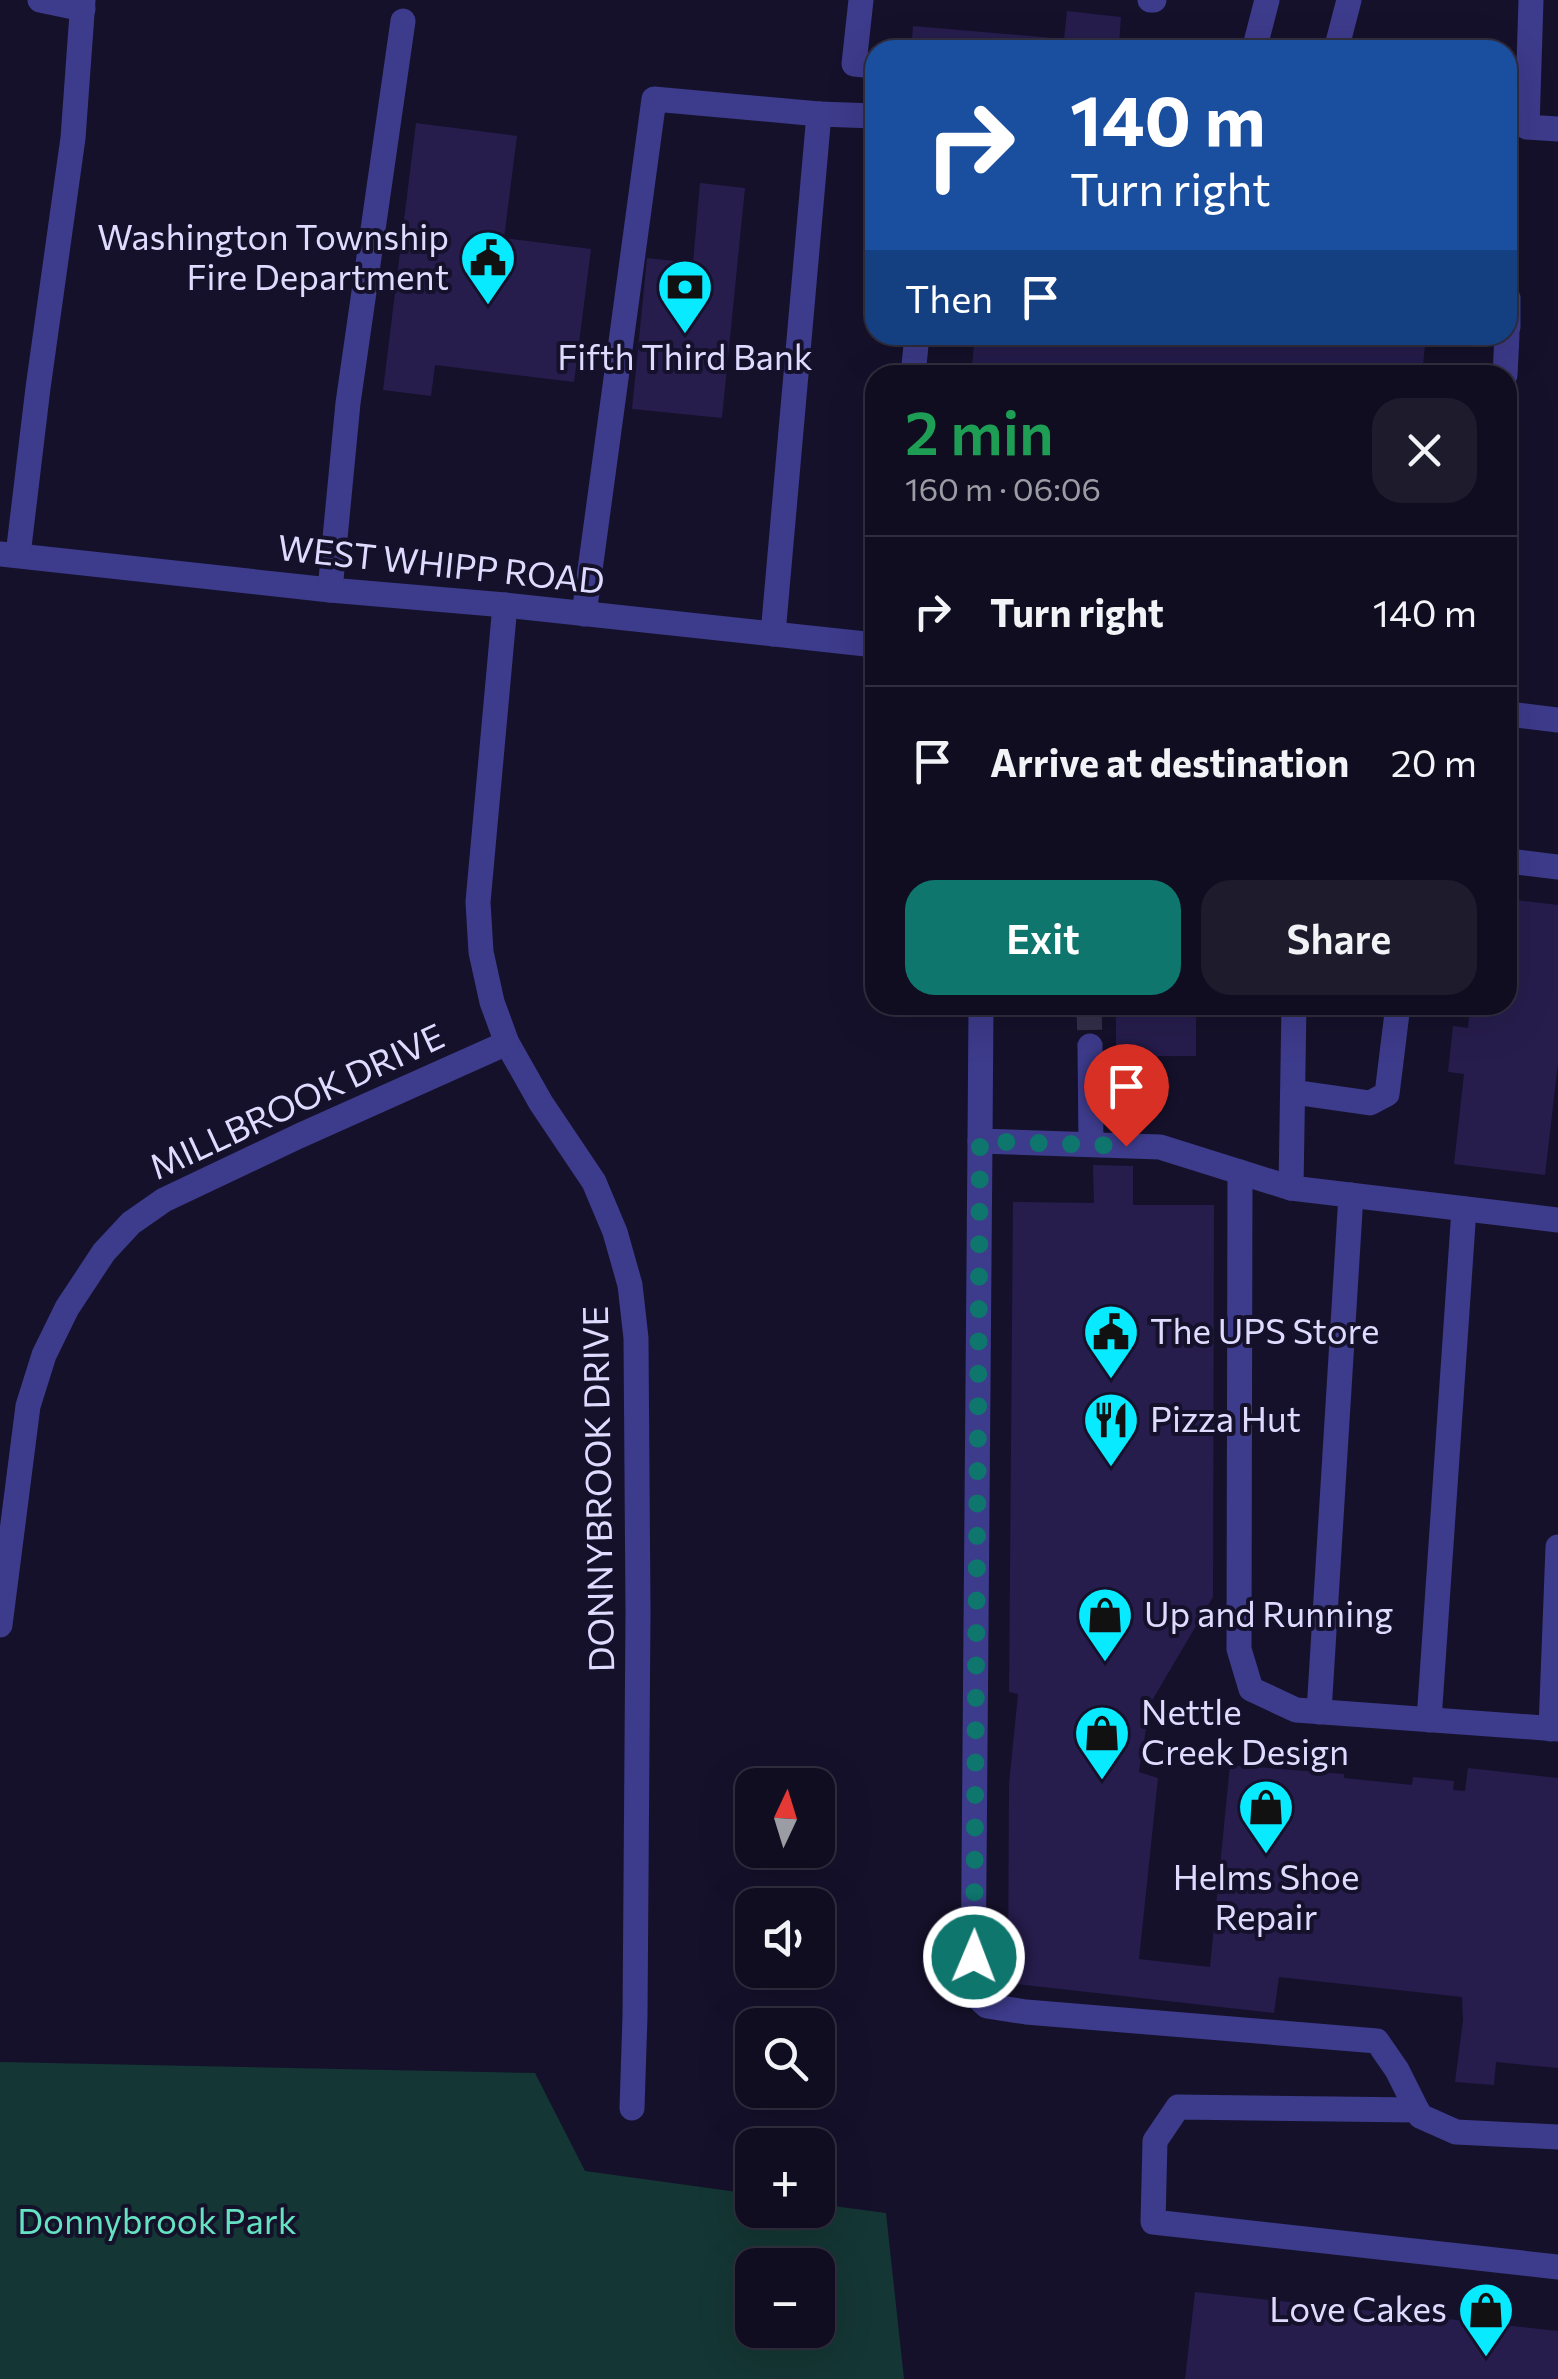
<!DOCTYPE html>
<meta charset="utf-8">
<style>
:root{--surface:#100d20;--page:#1e1b2d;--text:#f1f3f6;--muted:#9c9ca5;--line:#302d3e;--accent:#0f766e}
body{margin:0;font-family:Commissioner,sans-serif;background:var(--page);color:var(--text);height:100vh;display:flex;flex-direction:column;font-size:38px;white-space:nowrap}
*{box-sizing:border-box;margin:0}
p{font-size:32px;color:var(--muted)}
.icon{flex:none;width:55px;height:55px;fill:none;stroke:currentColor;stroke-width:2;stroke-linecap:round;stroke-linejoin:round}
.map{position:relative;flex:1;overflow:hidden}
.panel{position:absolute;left:865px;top:365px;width:652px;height:650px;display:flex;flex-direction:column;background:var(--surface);border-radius:30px;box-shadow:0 10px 40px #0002,0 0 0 2px var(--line)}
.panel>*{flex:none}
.hud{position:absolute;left:865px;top:40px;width:652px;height:305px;border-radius:30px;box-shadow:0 10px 40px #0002,0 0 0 2px var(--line);background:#1a4fa0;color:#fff;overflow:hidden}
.needle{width:65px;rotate:4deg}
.buttons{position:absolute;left:735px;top:1768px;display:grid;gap:20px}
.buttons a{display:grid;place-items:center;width:100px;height:100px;border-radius:20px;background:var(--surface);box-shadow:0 10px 40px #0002,0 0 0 2px var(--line);font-size:50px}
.pin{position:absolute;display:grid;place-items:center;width:85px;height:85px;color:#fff;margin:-102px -42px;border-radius:50% 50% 50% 0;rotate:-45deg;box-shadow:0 0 10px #0007}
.pin .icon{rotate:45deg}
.me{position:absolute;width:110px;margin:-55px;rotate:1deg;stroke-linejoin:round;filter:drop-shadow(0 0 8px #0008)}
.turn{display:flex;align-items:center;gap:35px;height:210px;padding:0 40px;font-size:45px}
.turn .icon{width:130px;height:130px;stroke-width:2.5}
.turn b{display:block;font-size:70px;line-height:85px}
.then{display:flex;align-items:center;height:95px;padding:0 40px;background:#0003;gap:20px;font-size:38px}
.round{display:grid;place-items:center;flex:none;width:105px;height:105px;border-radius:30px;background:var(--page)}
.summary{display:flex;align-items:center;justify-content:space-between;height:170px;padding:0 40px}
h1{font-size:60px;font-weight:600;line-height:75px;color:#1e9e55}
.cta{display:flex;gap:20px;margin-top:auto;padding:20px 40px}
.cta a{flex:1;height:115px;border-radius:30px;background:var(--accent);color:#fff;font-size:40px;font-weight:600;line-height:115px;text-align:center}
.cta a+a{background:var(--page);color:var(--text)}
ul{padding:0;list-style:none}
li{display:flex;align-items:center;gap:30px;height:150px;padding:0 40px;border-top:2px solid var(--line)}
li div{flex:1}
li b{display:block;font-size:38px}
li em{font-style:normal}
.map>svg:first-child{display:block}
</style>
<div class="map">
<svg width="1558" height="2379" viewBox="0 0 1558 2379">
<rect width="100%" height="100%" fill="#15112b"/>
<path fill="#143634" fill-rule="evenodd" d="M0,2062L535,2073L585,2171L752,2194V2210H818V2204L886,2213L904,2379H0ZM752,2265H818V2330H752Z"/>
<g fill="#261d4d">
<path d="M1067,11L1121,17L1119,45L1148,47V50H911L913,26L1064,39Z"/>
<path d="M416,123L517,136L504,238L591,249L574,382L435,365L431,396L383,390Z"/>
<path d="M700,183L745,188L722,418L632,409L647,258L693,263Z"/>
<path d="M975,335H1426L1422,375H971Z"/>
<path d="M1508,899L1558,905V1063L1545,1175L1454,1164L1464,1074L1448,1072L1453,1026L1468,1028L1470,1005H1508Z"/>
<path d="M1116,1005H1208V1015L1196,1016V1056H1116Z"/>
<path d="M1093,1165L1133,1166V1205H1214L1213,1597L1150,1704L1139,1772L1158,1778L1139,1959L1210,1967L1230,1765L1344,1774V1778L1412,1785L1413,1777L1454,1781L1453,1790L1465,1791L1468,1768L1558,1778V2068L1496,2062L1494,2085L1455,2082L1463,2020L1462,1997L1279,1977L1274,2013L1008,1983L1009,1784L1018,1694L1009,1692L1013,1202L1094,1203Z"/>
<path d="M1195,2292L1558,2331V2379H1185Z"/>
</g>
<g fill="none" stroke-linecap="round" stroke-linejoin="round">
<path stroke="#332f4b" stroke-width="25" stroke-dasharray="25 12" stroke-linecap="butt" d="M1089,1005L1090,1046"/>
<g stroke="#3d3b8b" stroke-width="25">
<path d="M40,0L83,9"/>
<path d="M861,0L854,64L875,66"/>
<path d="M1150,0H1154"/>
<path d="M1531,0L1527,127L1558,129"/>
<path d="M1254,50L1267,0"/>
<path d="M1336,50L1349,0"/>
<path d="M1508,298V327"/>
<path d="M913,375L917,335"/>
<path d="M1505,375L1507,335"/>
<path d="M0,554L330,590L505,605L875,645"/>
<path d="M18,555L38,388L73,138L83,0"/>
<path d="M330,590L348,403L403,21"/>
<path d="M505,605L478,902L481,952L492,1002L507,1043L541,1103L594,1182L615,1232L630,1285L636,1338L638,1612L635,2016L632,2108"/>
<path d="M584,614L654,99L819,114"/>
<path d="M773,634L819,114L875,116"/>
<path d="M1508,714L1558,720"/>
<path d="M1508,861L1558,867"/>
<path d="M981,1005L980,1141L1160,1147L1291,1188"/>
<path d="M1294,1005L1291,1188L1558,1220"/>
<path d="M1090,1046L1091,1144"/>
<path d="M1293,1092L1370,1103L1387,1094L1398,1005"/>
<path d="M980,1141L973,1993L987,2006L1026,2012L1377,2041L1397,2070L1420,2116L1456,2132L1558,2137"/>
<path d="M1240,1172L1239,1649L1251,1689L1296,1710L1558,1729"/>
<path d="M0,1625L28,1406L44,1355L67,1308L104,1252L131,1223L164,1200L299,1136L507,1043"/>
<path d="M1319,1712L1351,1195"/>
<path d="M1429,1720L1464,1209"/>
<path d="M1551,1729L1558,1547"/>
<path d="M1417,2110L1178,2107L1155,2141L1153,2222L1558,2267"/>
</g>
</g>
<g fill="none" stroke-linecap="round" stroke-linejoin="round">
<path stroke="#0f766e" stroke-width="18" stroke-dasharray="0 32.4" d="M974,1957L980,1141L1126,1146"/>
</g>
<defs>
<g id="civic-pin" transform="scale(2.875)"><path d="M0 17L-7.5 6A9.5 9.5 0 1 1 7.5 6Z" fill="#07eaff" stroke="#15112b"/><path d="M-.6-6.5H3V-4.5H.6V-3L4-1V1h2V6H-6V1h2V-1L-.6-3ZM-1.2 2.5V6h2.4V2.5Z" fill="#111"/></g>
<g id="bank-pin" transform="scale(2.875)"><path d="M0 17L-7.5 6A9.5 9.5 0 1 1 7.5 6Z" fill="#07eaff" stroke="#15112b"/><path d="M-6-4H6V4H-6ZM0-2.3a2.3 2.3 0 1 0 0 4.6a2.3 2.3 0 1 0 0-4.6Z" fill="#111"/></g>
<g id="restaurant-pin" transform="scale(2.875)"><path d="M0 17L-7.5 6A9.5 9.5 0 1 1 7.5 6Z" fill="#07eaff" stroke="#15112b"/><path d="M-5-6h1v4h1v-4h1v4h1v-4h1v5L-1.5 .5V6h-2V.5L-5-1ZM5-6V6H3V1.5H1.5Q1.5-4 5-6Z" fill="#111"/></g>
<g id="shop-pin" transform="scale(2.875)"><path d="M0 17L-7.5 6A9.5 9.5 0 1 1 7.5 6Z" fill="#07eaff" stroke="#15112b"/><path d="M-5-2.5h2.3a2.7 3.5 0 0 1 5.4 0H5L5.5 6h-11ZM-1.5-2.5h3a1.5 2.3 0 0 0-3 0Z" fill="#111"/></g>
</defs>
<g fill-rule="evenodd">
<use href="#civic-pin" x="488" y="258"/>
<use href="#bank-pin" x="685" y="287"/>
<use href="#civic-pin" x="1111" y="1332"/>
<use href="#restaurant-pin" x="1111" y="1420"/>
<use href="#shop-pin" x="1105" y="1615"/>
<use href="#shop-pin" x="1102" y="1733"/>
<use href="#shop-pin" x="1266" y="1807"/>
<use href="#shop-pin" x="1486" y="2310"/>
</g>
<g text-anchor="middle" stroke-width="8" stroke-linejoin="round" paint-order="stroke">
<g font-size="35" fill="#dfdbff" stroke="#15112b" text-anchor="start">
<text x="449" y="250" text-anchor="end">Washington Township<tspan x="449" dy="40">Fire Department</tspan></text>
<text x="685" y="370" text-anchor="middle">Fifth Third Bank</text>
<text x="1150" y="1344">The UPS Store</text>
<text x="1150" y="1432">Pizza Hut</text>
<text x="1144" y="1627">Up and Running</text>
<text x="1141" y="1725">Nettle<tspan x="1141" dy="40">Creek Design</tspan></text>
<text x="1266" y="1890" text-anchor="middle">Helms Shoe<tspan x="1266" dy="40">Repair</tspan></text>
<text x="1447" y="2322" text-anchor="end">Love Cakes</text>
</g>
<g font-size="35" fill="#dfdbff" stroke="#15112b">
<text transform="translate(441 565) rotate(6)" y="12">WEST WHIPP ROAD</text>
<text transform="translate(297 1102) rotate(-25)" y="12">MILLBROOK DRIVE</text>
<text transform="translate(599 1489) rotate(-91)" y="12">DONNYBROOK DRIVE</text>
</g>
<g font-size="35" fill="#64e2c1" stroke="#15112b">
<text x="157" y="2234">Donnybrook Park</text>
</g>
</g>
</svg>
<div class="buttons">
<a><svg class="needle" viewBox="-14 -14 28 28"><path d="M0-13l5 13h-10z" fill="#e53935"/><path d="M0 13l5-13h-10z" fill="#9c9ca5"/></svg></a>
<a><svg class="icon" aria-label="sound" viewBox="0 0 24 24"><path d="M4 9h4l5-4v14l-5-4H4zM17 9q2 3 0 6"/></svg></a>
<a><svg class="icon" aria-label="search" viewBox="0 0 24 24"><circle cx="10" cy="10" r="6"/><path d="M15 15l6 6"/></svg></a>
<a>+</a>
<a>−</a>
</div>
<div class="pin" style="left:1126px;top:1146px;background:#d93025"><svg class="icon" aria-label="arrive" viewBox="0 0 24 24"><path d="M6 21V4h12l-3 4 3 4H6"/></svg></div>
<svg class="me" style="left:974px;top:1957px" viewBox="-20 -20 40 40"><circle r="17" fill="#0f766e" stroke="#fff" stroke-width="3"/><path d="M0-11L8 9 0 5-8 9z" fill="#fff"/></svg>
<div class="hud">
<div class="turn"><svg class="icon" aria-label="right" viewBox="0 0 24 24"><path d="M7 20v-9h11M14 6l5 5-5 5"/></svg><div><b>140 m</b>Turn right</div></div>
<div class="then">Then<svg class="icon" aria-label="arrive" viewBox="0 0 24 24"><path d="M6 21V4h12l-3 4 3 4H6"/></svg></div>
</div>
<section class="panel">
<div class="summary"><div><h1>2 min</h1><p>160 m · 06:06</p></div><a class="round"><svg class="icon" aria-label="close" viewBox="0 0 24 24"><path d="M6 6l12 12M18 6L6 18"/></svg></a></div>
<ul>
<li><svg class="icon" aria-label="right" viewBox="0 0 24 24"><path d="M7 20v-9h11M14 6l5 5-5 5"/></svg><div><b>Turn right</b></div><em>140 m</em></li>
<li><svg class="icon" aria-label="arrive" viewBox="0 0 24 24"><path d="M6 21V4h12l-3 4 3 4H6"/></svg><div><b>Arrive at destination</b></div><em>20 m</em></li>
</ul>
<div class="cta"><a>Exit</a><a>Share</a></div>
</section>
</div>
